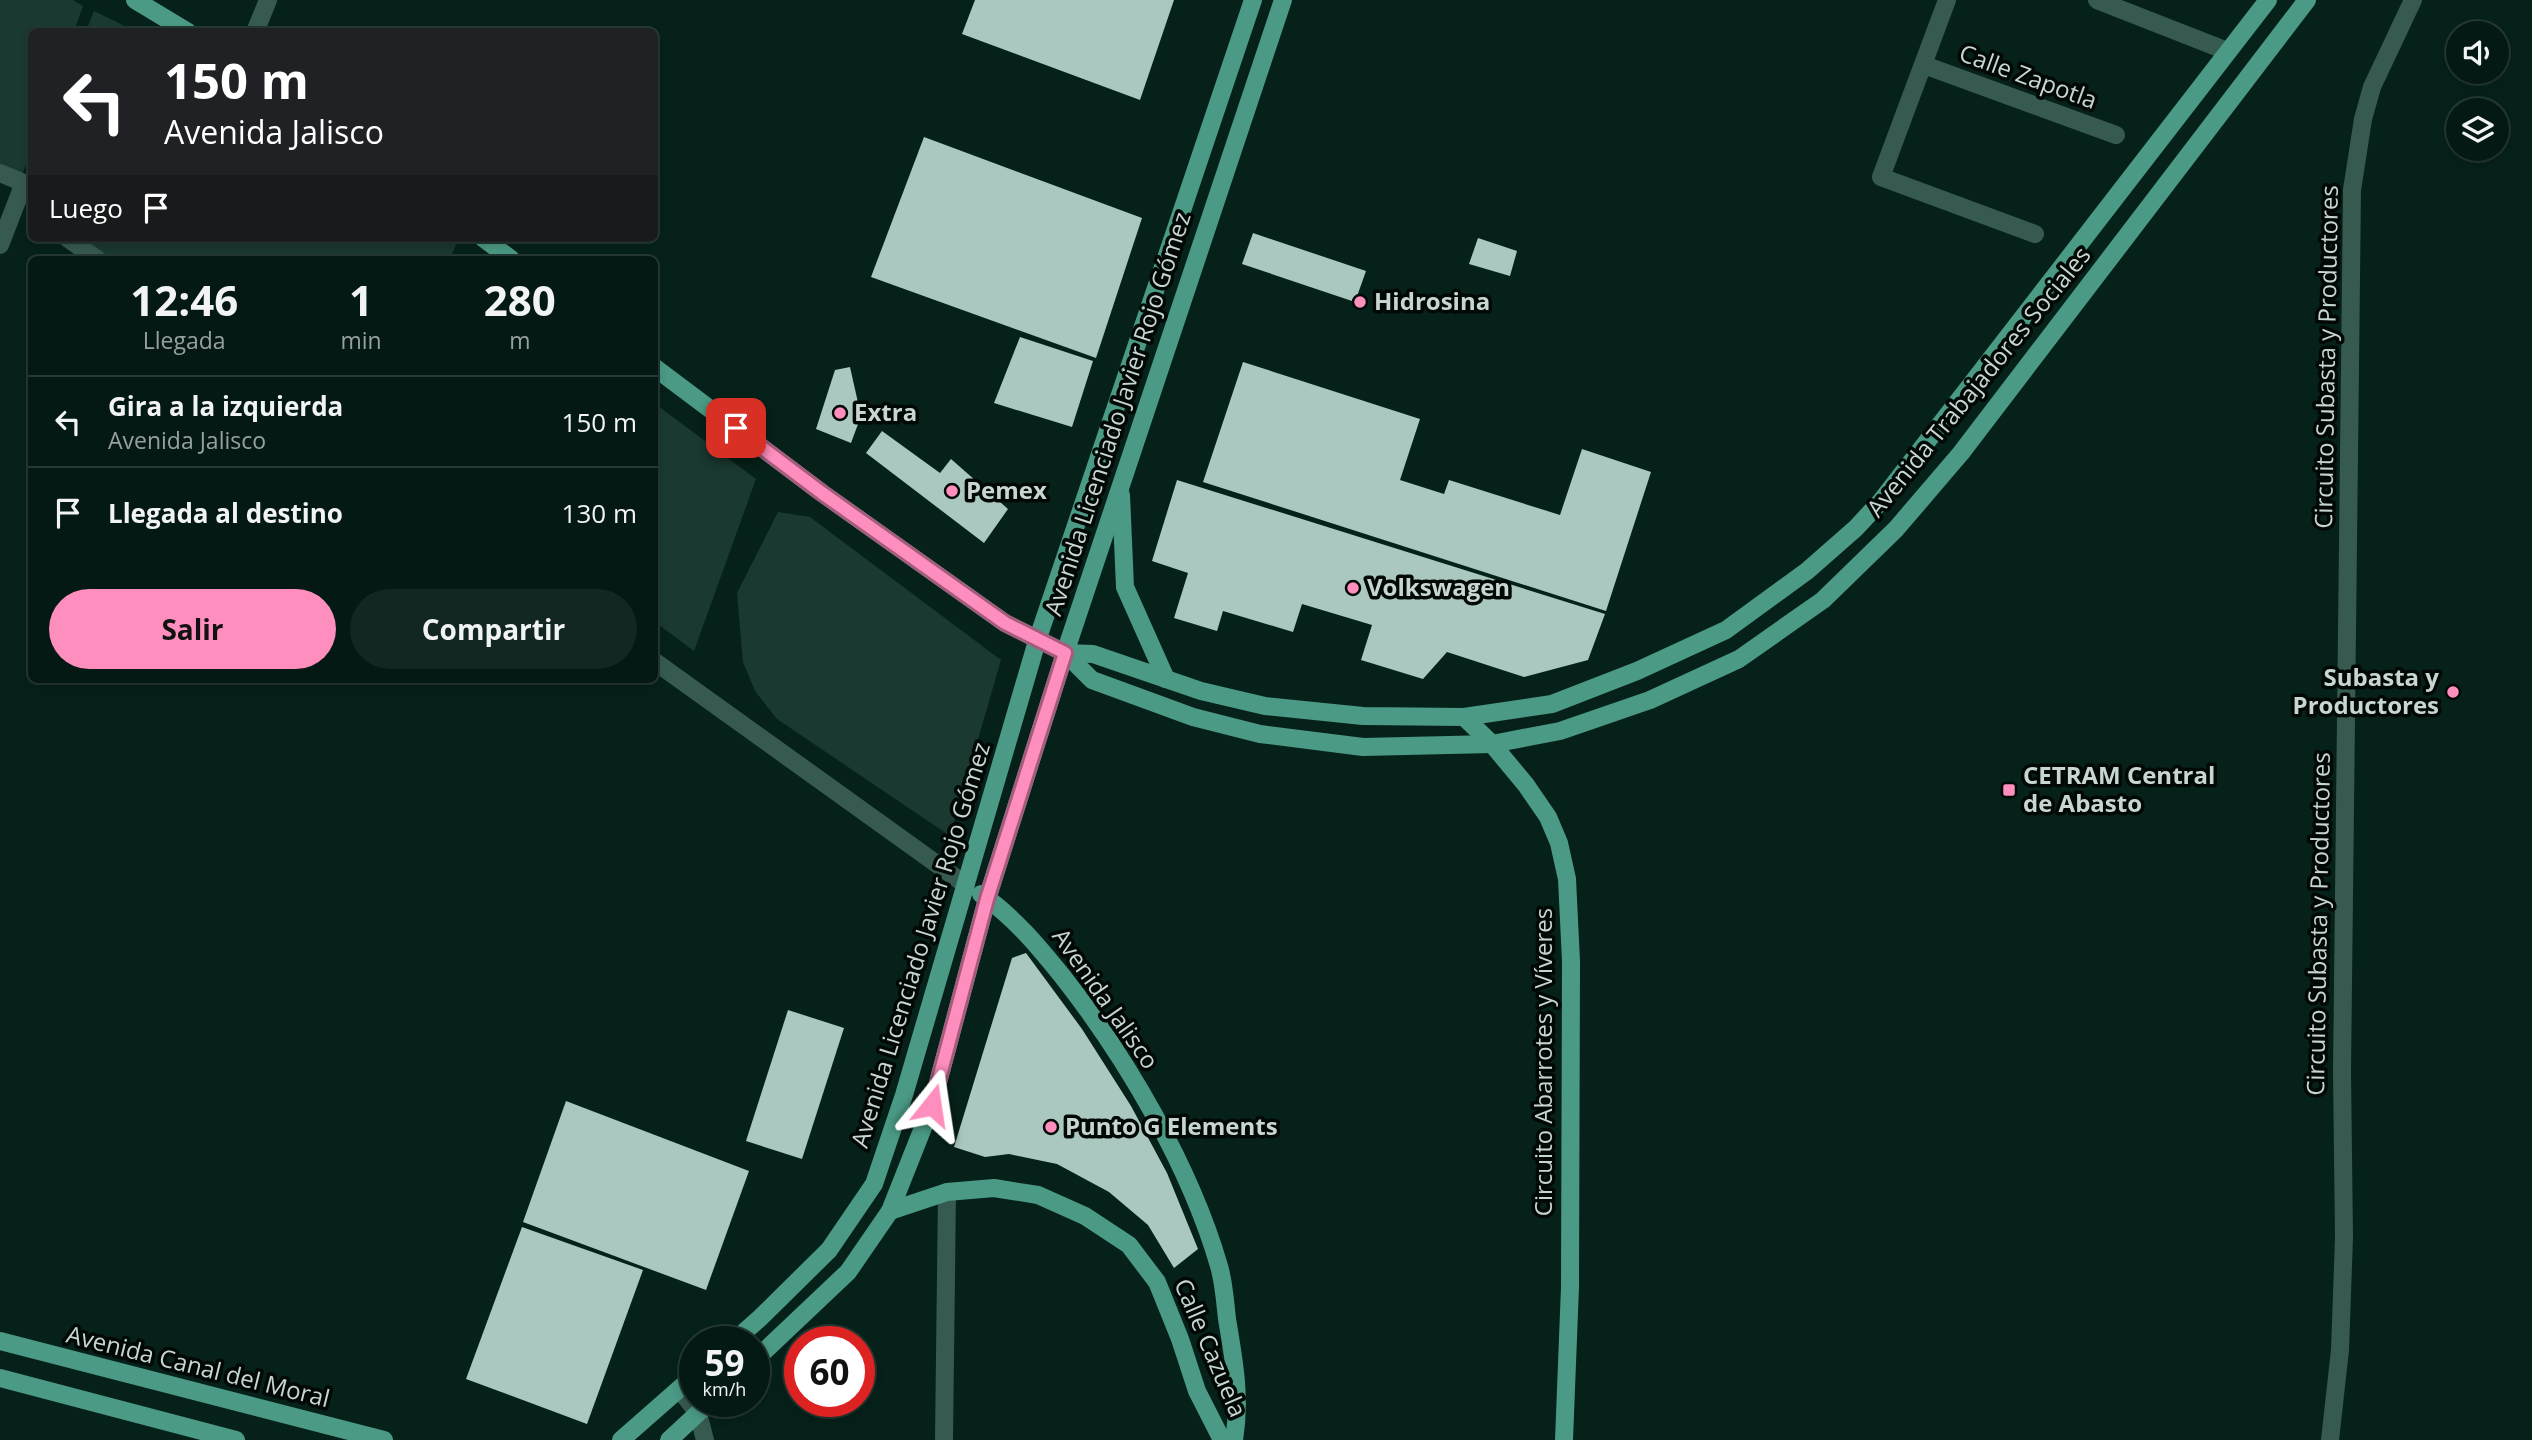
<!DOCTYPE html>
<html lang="es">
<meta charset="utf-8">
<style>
:root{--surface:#041914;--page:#122622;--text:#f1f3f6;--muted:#97a0a0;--line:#253834;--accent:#fe8ebe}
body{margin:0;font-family:"Open Sans",sans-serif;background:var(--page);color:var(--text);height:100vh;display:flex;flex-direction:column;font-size:26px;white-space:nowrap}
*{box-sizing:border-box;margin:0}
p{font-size:23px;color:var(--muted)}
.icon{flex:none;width:38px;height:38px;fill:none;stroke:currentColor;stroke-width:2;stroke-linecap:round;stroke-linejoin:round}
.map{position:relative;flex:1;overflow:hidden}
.side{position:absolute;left:28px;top:256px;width:630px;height:427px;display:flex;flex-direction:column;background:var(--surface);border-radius:10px;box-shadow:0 4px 10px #0003,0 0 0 2px var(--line)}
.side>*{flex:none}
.top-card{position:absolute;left:28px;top:28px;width:630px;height:214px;border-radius:10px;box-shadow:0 4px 10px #0003,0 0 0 2px var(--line);background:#202124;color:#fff;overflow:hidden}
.fabs{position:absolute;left:2446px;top:21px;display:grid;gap:14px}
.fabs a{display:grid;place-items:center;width:63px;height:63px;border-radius:50%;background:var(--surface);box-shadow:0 4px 10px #0003,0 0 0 2px var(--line);font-size:35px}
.speed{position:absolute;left:679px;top:1326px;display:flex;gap:14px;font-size:35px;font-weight:700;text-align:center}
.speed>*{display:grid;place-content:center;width:91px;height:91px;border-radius:50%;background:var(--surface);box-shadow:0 4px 10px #0003,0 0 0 2px var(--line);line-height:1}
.speed small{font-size:18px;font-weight:400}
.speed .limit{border:10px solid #d22;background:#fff;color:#111}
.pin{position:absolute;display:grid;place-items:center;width:60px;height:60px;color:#fff;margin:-30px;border-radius:14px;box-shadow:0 4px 10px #0006}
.me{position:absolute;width:77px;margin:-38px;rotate:15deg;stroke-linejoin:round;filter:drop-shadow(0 0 5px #0008)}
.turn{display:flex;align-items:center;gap:24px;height:147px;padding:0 21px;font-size:32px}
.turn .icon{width:91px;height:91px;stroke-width:2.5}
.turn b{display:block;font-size:49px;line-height:60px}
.then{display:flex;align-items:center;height:66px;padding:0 21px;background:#0003;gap:14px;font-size:26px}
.eta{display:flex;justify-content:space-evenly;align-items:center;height:119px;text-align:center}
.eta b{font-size:42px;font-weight:700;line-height:49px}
.primary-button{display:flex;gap:14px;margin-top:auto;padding:14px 21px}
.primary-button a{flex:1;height:80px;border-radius:42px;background:var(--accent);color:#111;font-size:28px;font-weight:700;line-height:80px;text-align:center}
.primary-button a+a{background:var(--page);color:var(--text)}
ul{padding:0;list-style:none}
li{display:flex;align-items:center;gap:21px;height:91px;padding:0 21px;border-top:2px solid var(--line)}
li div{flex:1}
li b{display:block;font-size:26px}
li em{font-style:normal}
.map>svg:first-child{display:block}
</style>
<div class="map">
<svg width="2532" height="1440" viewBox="0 0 2532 1440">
<rect width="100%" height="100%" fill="#06211a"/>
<g fill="#1a3930">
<path d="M0,0H73L83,6L74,31L32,32L31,149L22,176L0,167Z"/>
<path d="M94,11L135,31H86Z"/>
<path d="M76,238H452L457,242L450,259H106Z"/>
<path d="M654,403L756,479L694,651L655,622Z"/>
<path d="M778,512L810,517L1001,660L950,836L777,719L755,691L743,662L737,593Z"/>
</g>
<g fill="#aac8bf">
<path d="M975,0H1174L1140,100L962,34Z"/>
<path d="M924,137L1142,218L1096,358L871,277Z"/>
<path d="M1253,233L1366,271L1355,302L1242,264Z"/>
<path d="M1478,238L1517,251L1510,276L1469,264Z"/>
<path d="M1020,337L1093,361L1072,427L994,403Z"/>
<path d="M1243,362L1420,419L1400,480L1444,494L1449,480L1560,515L1582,449L1651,472L1606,611L1203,482Z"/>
<path d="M850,367L861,416L851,443L816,429L835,370Z"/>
<path d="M882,431L940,473L951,459L1008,509L984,543L866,453Z"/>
<path d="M1177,480L1605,614L1588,660L1524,677L1447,652L1423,679L1361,660L1372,625L1302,604L1293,632L1223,611L1217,631L1174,618L1188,573L1152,561Z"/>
<path d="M1026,953L1082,1029L1131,1106L1167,1173L1198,1249L1174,1268L1148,1225L1109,1192L1057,1164L1009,1154L985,1157L954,1147L1012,958Z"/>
<path d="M788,1010L844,1028L802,1159L746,1141Z"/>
<path d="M566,1101L749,1171L706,1290L523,1222Z"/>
<path d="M522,1227L643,1270L587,1424L466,1379Z"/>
</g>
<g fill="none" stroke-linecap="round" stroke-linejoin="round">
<g stroke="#375a50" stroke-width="18">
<path d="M1947,0L1881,177L2035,234"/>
<path d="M2097,0L2227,51"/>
<path d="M255,32L268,0"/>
<path d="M1924,65L2116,135"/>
<path d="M0,173L24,183L32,198"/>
<path d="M67,238L97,259"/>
<path d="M0,245L24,183"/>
<path d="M654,661L966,885"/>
<path d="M679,1389L698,1413L705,1440"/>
<path d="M944,1440L947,1192"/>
<path d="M2330,1440L2340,1350L2344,1237L2342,1071L2352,190L2363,119L2372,87L2413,0"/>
</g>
<g stroke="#4a9a85" stroke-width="18">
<path d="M135,0L188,32"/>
<path d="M483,238L511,259"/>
<path d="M654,367L822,493L1005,623L1065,653L1092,680L1193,717L1260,734L1363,747L1492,744L1560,731L1650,700L1739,659L1823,600L1896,529L1961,453L2307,0"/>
<path d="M1121,495L1125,587L1166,679"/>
<path d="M1065,653L1093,654L1201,691L1265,706L1363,716L1464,717L1552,704L1637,671L1726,630L1807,571L1856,528L1881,501L2268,0"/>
<path d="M1464,717L1492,744L1526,785L1548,817L1559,843L1567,879L1571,961L1570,1287L1564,1440"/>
<path d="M981,894C1014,917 1038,946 1063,977C1127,1059 1190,1166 1219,1266C1224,1283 1225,1301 1227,1319C1234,1360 1241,1398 1234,1440"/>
<path d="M890,1211L947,1192L994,1188L1038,1195L1085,1216L1129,1245L1157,1282L1180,1339L1197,1391L1222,1440"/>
<path d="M0,1341L384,1440"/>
<path d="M733,1342L760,1318L829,1250L874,1184L904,1095L1037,641L1253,0"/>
<path d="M754,1361L848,1272L890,1211L932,1105L987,899L1065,653L1283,0"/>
<path d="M0,1378L236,1440"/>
<path d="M621,1440L695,1375"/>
<path d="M669,1440L710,1402"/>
</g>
</g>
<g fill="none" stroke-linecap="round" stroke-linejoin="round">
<g stroke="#a55c7c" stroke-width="18">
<path id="route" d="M736,428L822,493L1005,623L1065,653L987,899L932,1105"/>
</g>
<use href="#route" stroke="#fe8ebe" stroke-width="12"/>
</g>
<g fill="#fe8ebe" stroke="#020806" stroke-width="2.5">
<circle cx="1360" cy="302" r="7"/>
<circle cx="840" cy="413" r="7"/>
<circle cx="952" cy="491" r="7"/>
<circle cx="1353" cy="588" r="7"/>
<circle cx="2453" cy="692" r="7"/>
<rect x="2002" y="783" width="14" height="14" rx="3.5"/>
<circle cx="1051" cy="1127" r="7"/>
</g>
<g text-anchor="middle" stroke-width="7" stroke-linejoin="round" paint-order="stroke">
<g font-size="24" fill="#c7d6d1" stroke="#020806">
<text transform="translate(2028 77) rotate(20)" y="8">Calle Zapotla</text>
<text transform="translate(2327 357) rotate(-89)" y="8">Circuito Subasta y Productores</text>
<text transform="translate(1979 382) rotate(-51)" y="8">Avenida Trabajadores Sociales</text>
<text transform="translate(1118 414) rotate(-72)" y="8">Avenida Licenciado Javier Rojo Gómez</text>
<text transform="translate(2319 924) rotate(-89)" y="8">Circuito Subasta y Productores</text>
<text transform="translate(921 945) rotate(-73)" y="8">Avenida Licenciado Javier Rojo Gómez</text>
<text transform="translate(1105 999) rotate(55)" y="8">Avenida Jalisco</text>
<text transform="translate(1544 1062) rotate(-90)" y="8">Circuito Abarrotes y Víveres</text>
<text transform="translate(1210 1348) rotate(67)" y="8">Calle Cazuela</text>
<text transform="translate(198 1367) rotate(14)" y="8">Avenida Canal del Moral</text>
</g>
<g font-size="24" font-weight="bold" fill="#c7d6d1" stroke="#020806" text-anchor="start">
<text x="1374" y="310">Hidrosina</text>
<text x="854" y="421">Extra</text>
<text x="966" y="499">Pemex</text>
<text x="1367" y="596">Volkswagen</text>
<text x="2439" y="686" text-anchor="end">Subasta y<tspan x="2439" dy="28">Productores</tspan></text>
<text x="2023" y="784">CETRAM Central<tspan x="2023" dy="28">de Abasto</tspan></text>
<text x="1065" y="1135">Punto G Elements</text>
</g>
</g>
</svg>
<div class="fabs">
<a><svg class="icon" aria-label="sound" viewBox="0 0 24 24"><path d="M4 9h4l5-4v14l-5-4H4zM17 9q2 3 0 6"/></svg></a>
<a><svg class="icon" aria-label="layers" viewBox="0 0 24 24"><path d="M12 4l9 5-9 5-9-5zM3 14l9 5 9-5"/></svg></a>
</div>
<div class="speed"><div>59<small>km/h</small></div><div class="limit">60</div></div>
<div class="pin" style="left:736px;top:428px;background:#d93025"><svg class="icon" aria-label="arrive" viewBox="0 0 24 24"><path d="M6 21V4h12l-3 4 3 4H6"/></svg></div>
<svg class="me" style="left:932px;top:1105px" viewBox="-20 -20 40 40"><path d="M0-17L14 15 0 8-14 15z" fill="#fe8ebe" stroke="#fff" stroke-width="4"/></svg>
<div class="top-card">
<div class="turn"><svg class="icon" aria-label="left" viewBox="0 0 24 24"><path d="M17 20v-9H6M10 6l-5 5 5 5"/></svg><div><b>150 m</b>Avenida Jalisco</div></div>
<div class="then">Luego<svg class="icon" aria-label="arrive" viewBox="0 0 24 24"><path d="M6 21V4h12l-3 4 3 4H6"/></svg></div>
</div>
<section class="side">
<div class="eta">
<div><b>12:46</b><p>Llegada</p></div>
<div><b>1</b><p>min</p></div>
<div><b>280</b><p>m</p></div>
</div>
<ul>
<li><svg class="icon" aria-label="left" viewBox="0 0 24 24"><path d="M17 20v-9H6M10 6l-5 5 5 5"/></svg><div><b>Gira a la izquierda</b><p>Avenida Jalisco</p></div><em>150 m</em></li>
<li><svg class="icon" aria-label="arrive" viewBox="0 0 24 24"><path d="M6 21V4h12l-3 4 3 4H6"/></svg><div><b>Llegada al destino</b></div><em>130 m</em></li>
</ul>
<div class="primary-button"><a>Salir</a><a>Compartir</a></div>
</section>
</div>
